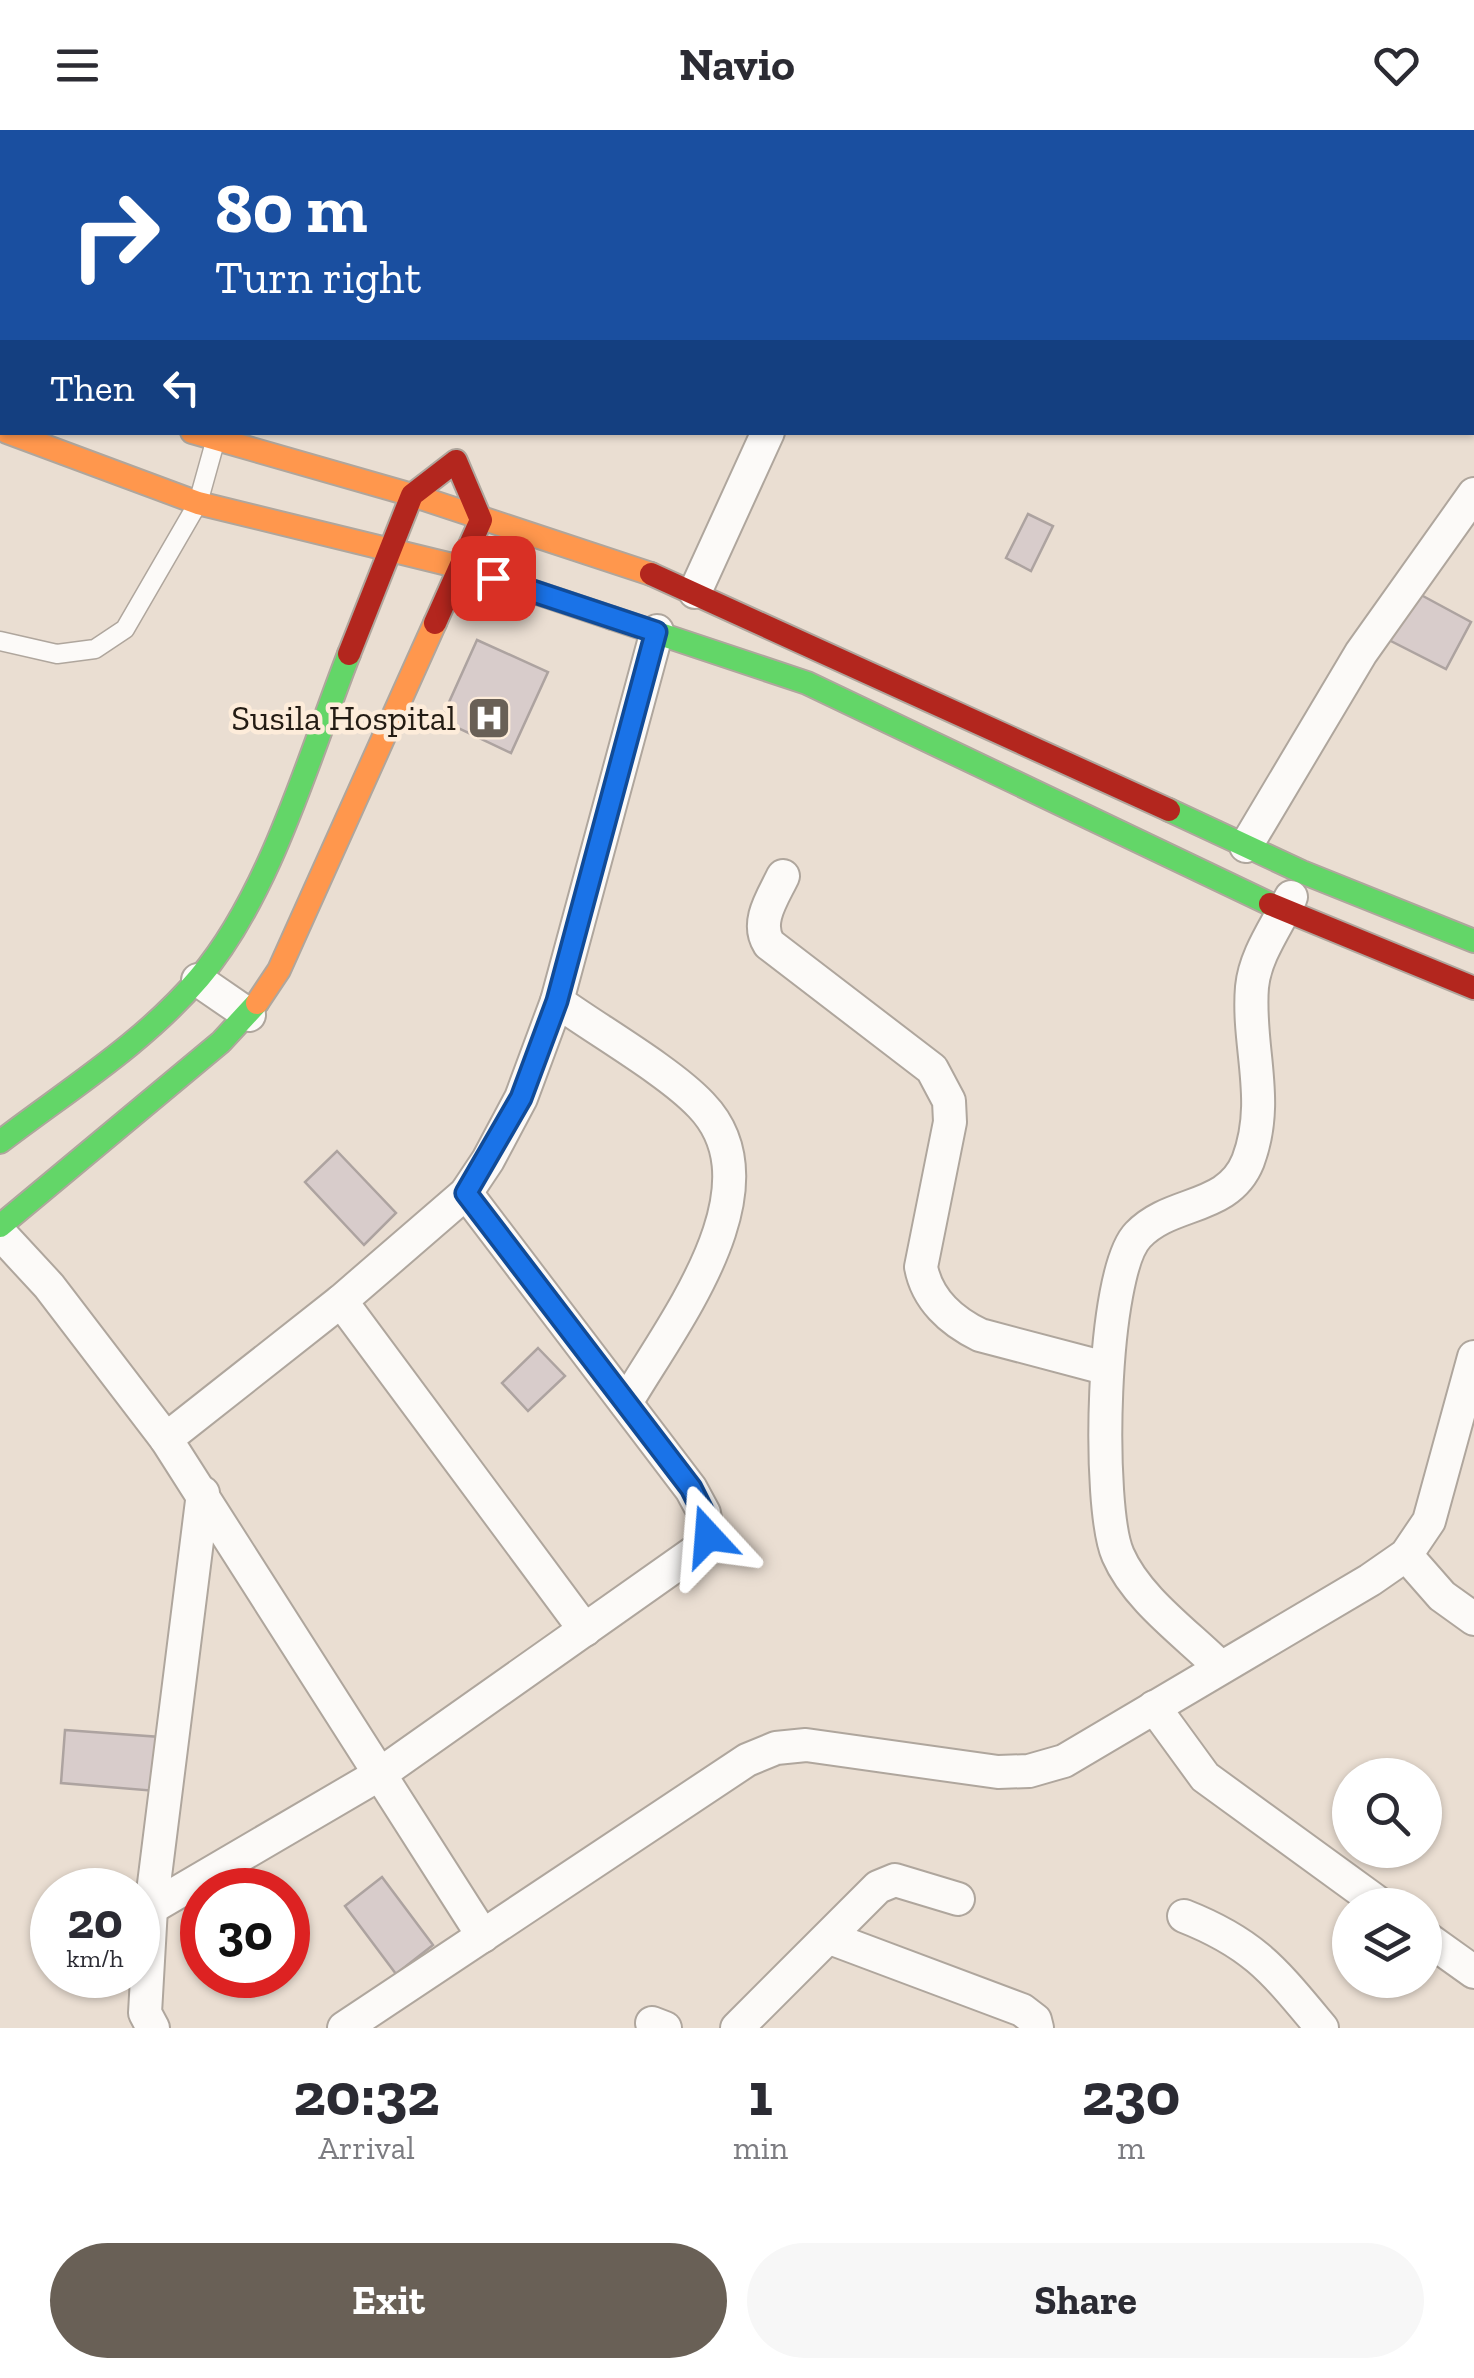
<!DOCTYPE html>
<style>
:root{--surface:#fff;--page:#f7f7f7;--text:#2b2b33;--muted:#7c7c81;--accent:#696056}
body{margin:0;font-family:"Zilla Slab",serif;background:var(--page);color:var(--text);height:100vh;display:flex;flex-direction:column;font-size:38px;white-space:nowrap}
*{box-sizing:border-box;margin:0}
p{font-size:32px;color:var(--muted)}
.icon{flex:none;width:55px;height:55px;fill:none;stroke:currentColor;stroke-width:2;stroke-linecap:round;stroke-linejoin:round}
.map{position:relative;height:1898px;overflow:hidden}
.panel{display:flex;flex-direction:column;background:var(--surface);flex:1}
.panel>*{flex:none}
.top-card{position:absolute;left:0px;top:0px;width:1475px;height:305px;box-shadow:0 2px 8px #0004;background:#1a4fa0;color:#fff;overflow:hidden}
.fabs{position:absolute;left:1332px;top:1628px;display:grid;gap:20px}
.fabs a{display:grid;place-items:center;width:110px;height:110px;border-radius:50%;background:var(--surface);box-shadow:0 2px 8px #0004;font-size:50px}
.speed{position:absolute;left:30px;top:1738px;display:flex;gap:20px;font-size:50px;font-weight:700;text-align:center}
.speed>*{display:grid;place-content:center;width:130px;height:130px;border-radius:50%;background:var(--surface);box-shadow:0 2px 8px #0004;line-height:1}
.speed small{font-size:25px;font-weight:400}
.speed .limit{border:15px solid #d22;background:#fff;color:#111}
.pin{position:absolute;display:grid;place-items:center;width:85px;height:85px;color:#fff;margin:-42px;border-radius:20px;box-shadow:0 5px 15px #0006}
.me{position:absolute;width:110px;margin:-55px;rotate:341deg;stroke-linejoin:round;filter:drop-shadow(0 0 8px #0008)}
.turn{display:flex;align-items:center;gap:35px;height:210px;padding:0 50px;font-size:45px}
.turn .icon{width:130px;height:130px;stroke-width:2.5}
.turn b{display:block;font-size:70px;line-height:85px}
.then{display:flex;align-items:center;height:95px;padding:0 50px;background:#0003;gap:20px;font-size:38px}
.eta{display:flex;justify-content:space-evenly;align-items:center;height:170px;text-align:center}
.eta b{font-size:60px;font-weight:700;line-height:70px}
.cta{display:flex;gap:20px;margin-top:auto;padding:20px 50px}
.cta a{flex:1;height:115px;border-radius:60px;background:var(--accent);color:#fff;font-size:40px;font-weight:700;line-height:115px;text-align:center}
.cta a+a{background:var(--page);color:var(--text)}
header{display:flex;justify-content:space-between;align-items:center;height:130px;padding:0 50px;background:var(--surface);font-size:45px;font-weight:700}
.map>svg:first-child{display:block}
</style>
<header><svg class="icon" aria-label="menu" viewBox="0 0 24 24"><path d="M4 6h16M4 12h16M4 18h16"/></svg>Navio<svg class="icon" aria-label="heart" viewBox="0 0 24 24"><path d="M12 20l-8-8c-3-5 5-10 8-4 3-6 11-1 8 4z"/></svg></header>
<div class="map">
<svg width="1474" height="1898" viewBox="0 0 1474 1898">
<rect width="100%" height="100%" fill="#eaded2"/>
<g fill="#d8cccb" stroke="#ada3a0" stroke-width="2.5">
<path d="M1028,384L1053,396L1031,441L1006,428Z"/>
<path d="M1410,459L1471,492L1446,539L1385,508Z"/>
<path d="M477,510L548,542L511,623L441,590Z"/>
<path d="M337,1021L396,1083L364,1115L305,1052Z"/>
<path d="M538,1218L565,1246L528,1281L502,1253Z"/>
<path d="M65,1600L160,1607L156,1661L61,1653Z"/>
<path d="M382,1747L433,1815L396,1844L345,1776Z"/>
</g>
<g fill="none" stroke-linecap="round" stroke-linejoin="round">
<g stroke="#afa69d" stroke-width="21">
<path id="lane" d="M0,511L57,524L95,519L125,499L198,373L215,312"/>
</g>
<g stroke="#afa69d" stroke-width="36">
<g id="street">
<path d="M334,0L339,2"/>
<path d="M575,2L576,0"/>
<path d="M918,2L919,0"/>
<path d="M1318,2L1321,0"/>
<path d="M1468,2L1471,0"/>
<path d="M1472,102L1474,101"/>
<path d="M695,462L768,302"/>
<path d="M1246,716L1361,523L1474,364"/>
<path d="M783,746C773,767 755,792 769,814L932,939L949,971L950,992L921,1137C927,1169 951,1191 980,1205L1105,1238"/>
<path d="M198,850L249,885"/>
<path d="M557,871C597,900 669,941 701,975C781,1058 670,1197 626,1273"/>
<path d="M0,1103L49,1156L166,1309L483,1806"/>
<path d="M341,1171L585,1500"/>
<path d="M166,1309L341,1171L466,1063L488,1030L521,968L557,871L657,501"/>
<path d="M1406,1425L1442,1466L1474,1489"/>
<path d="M1220,1537C1187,1504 1137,1469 1118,1425C1097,1378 1101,1143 1138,1105C1171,1070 1228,1081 1248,1031C1271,970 1247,917 1252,857C1255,825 1277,796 1291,767"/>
<path d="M1154,1577L1205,1647L1381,1775"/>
<path d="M151,1778L380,1644L696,1421L708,1406L704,1383L691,1359L466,1063"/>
<path d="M1184,1786C1255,1814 1275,1842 1322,1898"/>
<path d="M1425,1807L1474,1842"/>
<path d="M830,1808L1022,1880L1035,1890L1037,1898"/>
<path d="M652,1893L665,1898"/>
<path d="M153,1898L145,1883L151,1778L203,1363"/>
<path d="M344,1898L747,1630L776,1618L806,1615L998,1642L1029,1641L1064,1631L1370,1450L1406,1425L1429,1391L1474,1227"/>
<path d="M737,1898L878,1757L895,1750L958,1769"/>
</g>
</g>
<g stroke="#afa69d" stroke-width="26">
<g id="fast">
<path d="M612,488L807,553L1270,774"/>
<path d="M1169,680L1302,742L1474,811"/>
<path d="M0,1012C68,960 144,913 199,848C270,765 309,626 349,524"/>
<path d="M0,1096L221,912L257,873"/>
</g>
</g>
<g stroke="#afa69d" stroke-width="26">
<g id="slow">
<path d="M0,231L2,232"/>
<path d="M7,302L198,373L460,437L612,488"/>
<path d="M192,302L412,365L651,444"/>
<path d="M257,873L279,840L435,493"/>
</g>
</g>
<g stroke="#afa69d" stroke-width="26">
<g id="jam">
<path d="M651,444L1169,680"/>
<path d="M349,524L412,365L456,331L481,390L435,493"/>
<path d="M1270,774L1474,858"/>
</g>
</g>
<use href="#lane" stroke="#fcfaf8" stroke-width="18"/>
<use href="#street" stroke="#fcfaf8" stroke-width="32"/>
<use href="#fast" stroke="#63d668" stroke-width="22"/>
<use href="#slow" stroke="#ff974d" stroke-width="22"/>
<use href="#jam" stroke="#b3261e" stroke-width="22"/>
</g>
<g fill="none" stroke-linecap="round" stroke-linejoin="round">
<g stroke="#114b97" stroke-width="25">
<path id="route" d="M493,448L656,502L557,871L521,968L466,1063L691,1358L704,1384L708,1406"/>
</g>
<use href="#route" stroke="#1a73e8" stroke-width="18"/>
</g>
<defs>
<g id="hospital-square" transform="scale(2.25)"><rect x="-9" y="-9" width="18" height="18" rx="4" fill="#696056" stroke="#fdecda"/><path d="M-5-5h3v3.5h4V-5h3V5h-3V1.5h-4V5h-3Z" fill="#fff"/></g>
</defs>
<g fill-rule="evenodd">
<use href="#hospital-square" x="489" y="588"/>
</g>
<g text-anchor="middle" stroke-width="9" stroke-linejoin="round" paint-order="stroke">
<g font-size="35" fill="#241c14" stroke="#fdecda" text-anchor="end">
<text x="456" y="600">Susila Hospital</text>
</g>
</g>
</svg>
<div class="fabs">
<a><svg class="icon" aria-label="search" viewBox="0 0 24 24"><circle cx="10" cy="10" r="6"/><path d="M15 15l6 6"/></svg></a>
<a><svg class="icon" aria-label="layers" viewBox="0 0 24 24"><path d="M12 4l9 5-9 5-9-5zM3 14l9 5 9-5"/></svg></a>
</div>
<div class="speed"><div>20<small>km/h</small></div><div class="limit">30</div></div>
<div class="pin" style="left:493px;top:448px;background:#d93025"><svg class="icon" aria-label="arrive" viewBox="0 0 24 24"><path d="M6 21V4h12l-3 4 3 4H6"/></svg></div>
<svg class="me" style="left:708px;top:1406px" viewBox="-20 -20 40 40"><path d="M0-17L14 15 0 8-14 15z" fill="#1a73e8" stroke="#fff" stroke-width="4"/></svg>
<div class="top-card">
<div class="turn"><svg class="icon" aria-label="right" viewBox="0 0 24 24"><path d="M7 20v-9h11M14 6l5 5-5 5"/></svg><div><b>80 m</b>Turn right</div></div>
<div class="then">Then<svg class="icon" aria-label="left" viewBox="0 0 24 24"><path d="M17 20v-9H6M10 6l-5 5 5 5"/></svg></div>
</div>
</div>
<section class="panel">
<div class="eta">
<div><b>20:32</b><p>Arrival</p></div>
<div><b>1</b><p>min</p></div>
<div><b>230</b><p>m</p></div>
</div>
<div class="cta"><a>Exit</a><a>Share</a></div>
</section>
